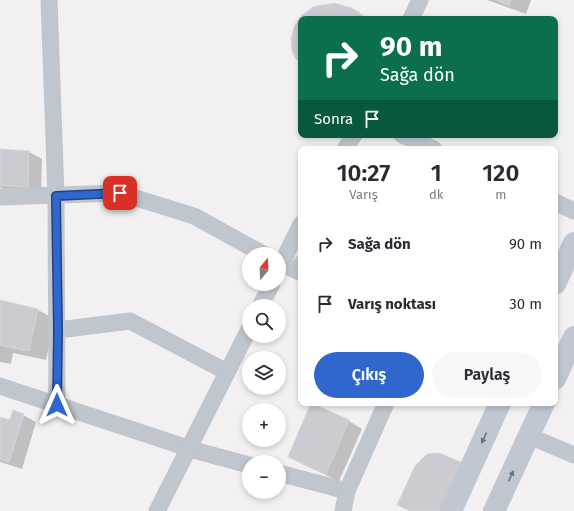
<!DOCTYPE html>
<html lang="tr">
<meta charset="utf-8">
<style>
:root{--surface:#fff;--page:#f7f7f7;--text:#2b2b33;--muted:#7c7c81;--accent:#2f67cd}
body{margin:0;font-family:"Fira Sans",sans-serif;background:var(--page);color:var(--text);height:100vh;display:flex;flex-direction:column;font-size:15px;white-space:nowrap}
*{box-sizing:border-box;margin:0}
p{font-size:13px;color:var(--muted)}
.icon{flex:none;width:22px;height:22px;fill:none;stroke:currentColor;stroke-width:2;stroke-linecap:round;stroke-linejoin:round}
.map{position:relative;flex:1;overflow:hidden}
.details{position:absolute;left:298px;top:146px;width:260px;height:260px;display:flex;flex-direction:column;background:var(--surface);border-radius:8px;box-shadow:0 2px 6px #0003}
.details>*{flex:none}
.banner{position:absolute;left:298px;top:16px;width:260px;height:122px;border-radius:8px;box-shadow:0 2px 6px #0003;background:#0b6e4f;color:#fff;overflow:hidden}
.needle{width:26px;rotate:19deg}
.fabs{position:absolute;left:242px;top:247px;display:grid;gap:8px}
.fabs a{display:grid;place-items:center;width:44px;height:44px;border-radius:50%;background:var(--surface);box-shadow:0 2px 6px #0003;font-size:20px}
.pin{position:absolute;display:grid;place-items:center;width:34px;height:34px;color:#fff;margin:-17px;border-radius:8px;box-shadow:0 2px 6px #0006}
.me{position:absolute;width:44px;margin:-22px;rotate:0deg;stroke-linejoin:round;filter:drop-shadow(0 0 3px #0008)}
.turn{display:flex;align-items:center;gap:14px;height:84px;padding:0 16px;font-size:18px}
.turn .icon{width:52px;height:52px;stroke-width:2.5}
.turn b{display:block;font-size:28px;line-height:34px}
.then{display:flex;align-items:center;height:38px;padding:0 16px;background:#0003;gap:8px;font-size:15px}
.eta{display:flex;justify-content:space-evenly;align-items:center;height:68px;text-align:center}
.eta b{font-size:24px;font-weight:600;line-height:28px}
.primary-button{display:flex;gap:8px;margin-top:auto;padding:8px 16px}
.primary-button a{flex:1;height:46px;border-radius:24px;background:var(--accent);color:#fff;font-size:16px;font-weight:600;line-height:46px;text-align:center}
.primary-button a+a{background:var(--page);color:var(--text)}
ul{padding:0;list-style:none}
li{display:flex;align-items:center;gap:12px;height:60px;padding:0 16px}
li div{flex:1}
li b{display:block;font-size:15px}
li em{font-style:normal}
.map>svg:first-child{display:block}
</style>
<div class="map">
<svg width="574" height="511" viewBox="0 0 574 511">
<rect width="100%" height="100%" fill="#f2f0f0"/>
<g fill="#0003">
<path d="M487,0H531L526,14Z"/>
<path d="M351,9L369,19H301V61L293,50L301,17Z"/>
<path d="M0,150L29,152L42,159L41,194L9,192L0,187Z"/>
<path d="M0,301L38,310L55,319L46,360L13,353L11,364L0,362Z"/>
<path d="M312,405L349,421L362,429L339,481L302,464L289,457Z"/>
<path d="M23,415L36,422L22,469L0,462V418L11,421Z"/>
</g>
<g fill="#cbccd2" stroke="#d5d6da">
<path d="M496,0H511L509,5Z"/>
<path d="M334,3L351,8L359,12L365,19H301V62L296,59L292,51L291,39L294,27L301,16L313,7Z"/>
<path d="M0,149L29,151L28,187L0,185Z"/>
<path d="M301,251V265L293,261Z"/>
<path d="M0,300L38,309L29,351L0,345Z"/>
<path d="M311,403L349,420L326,474L288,457Z"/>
<path d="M13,410L24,414L9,462L0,459V417L10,420Z"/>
<path d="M439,453L465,464L442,511H410L397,505L415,466L427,454Z"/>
</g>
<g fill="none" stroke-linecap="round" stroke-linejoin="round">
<g stroke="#c0c6cd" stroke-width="17">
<path d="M49,0L56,195L57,405"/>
<path d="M411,19L420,0"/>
<path d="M402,135L434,149"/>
<path d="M345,149L354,135"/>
<path d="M0,197L120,193L194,216L263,254"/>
<path d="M555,202L574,211"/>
<path d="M279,262L301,273"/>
<path d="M279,269L301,224"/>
<path d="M260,306L272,284"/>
<path d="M58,330L130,321L227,372"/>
<path d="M0,386L197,451L249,465"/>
<path d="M529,436L574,455"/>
<path d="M279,473L347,491"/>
<path d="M157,511L249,329"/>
<path d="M343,511L347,491L386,403"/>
</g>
<g stroke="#c0c7d1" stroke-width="22">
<path d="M555,284L574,243"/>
<path d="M555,379L574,337"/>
<path d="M451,511L500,403"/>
<path d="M494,511L544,403"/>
</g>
</g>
<defs><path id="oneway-solid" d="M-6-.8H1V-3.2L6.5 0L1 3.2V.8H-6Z"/></defs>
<g fill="#6d757e">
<use href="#oneway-solid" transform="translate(484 438) rotate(115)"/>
<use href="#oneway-solid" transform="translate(511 476) rotate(-65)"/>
</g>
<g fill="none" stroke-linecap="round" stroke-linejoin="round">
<g stroke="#1f4385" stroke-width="10">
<path id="route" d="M57,405L58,330L56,196L120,193"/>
</g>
<use href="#route" stroke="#2f67cd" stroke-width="7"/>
</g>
</svg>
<div class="fabs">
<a><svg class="needle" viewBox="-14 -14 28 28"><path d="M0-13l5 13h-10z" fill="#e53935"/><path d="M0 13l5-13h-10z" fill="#7c7c81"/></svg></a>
<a><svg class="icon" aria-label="search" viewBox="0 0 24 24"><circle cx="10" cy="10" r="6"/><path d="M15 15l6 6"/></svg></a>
<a><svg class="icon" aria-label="layers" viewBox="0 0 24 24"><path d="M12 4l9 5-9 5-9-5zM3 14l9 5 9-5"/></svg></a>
<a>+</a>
<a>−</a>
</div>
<div class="pin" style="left:120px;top:193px;background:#d93025"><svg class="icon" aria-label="arrive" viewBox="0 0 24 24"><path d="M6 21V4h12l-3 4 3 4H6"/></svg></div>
<svg class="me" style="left:57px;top:405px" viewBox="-20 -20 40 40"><path d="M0-17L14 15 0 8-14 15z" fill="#2f67cd" stroke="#fff" stroke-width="4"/></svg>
<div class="banner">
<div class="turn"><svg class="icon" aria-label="right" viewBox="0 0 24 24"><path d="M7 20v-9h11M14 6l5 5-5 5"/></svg><div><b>90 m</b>Sağa dön</div></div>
<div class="then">Sonra<svg class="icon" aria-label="arrive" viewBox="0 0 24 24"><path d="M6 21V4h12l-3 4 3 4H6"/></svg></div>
</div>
<section class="details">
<div class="eta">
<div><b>10:27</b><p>Varış</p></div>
<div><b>1</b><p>dk</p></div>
<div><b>120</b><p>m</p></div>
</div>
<ul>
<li><svg class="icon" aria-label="right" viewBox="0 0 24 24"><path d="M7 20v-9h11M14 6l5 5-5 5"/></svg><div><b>Sağa dön</b></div><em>90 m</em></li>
<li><svg class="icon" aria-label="arrive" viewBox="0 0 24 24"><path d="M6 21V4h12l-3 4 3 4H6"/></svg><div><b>Varış noktası</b></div><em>30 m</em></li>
</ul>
<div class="primary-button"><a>Çıkış</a><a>Paylaş</a></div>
</section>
</div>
